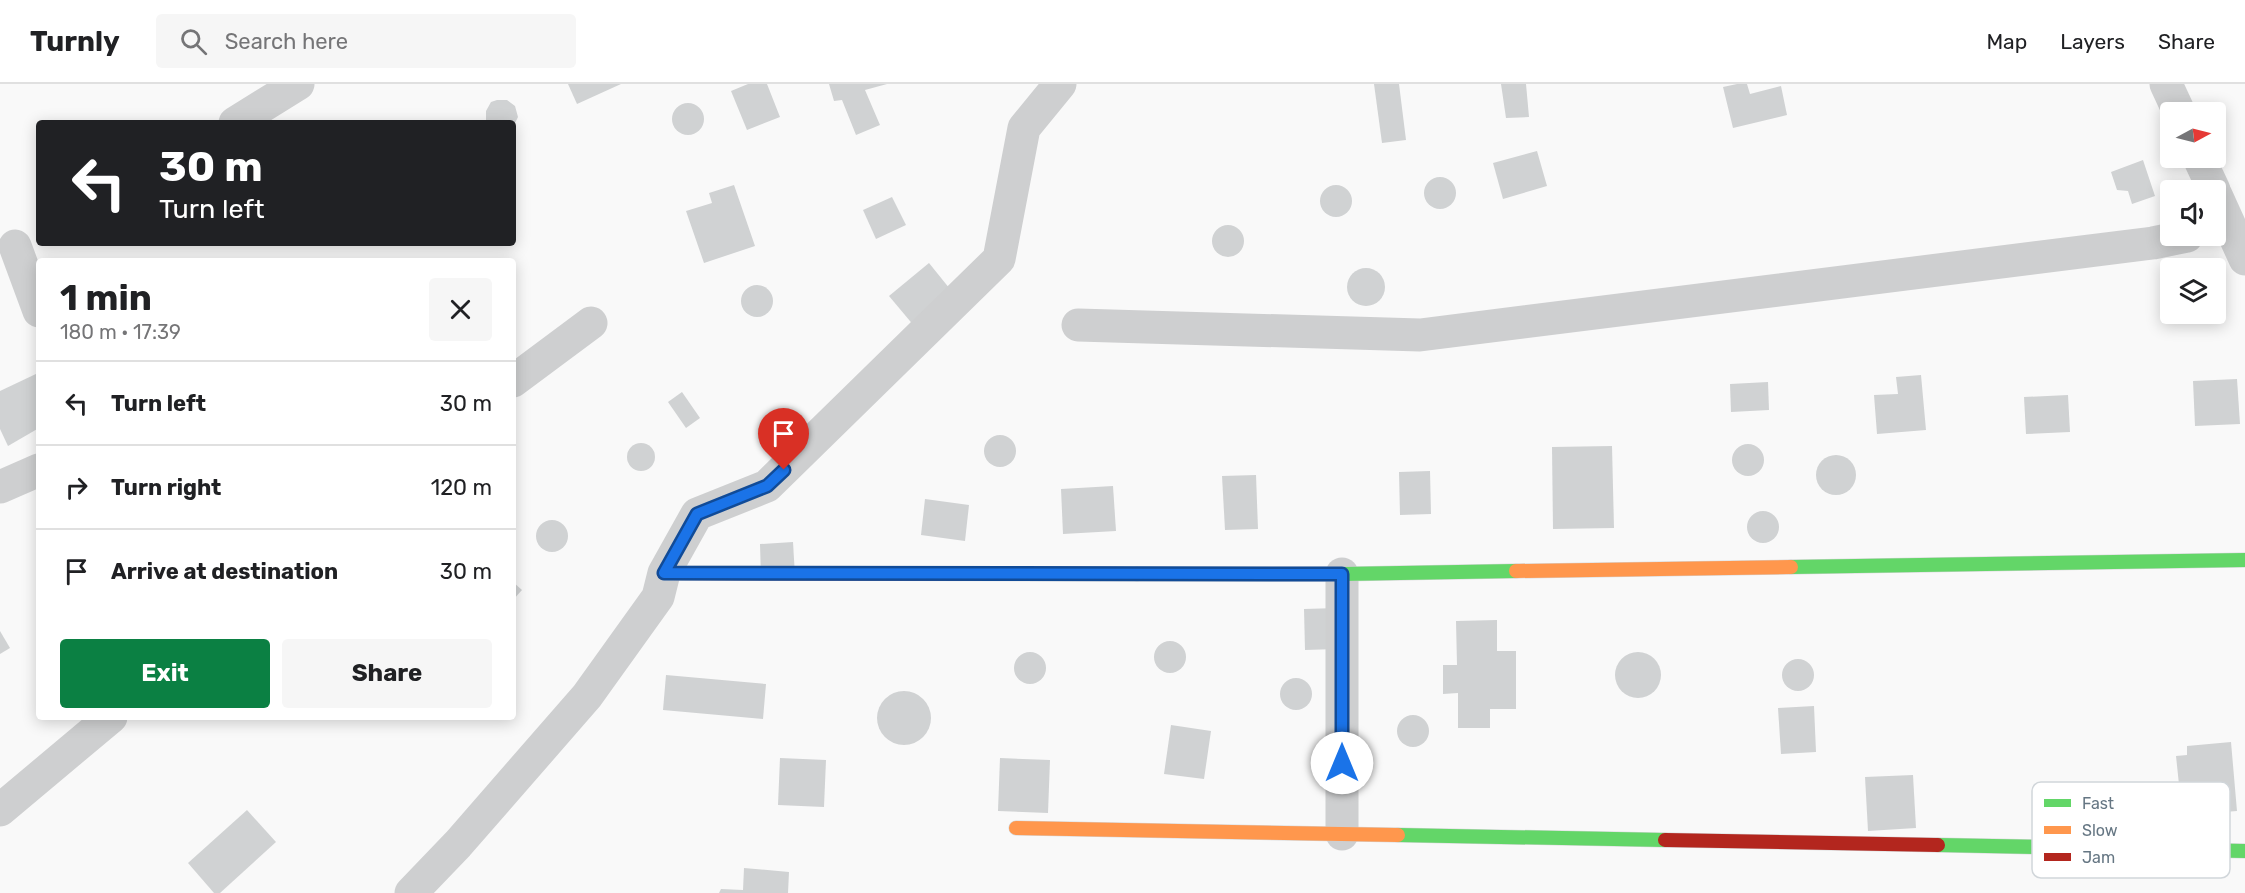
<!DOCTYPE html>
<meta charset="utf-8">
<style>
:root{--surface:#fff;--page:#f6f6f6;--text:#202124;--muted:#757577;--line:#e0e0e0;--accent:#0b8043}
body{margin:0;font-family:Rubik,sans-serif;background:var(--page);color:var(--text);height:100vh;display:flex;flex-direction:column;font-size:22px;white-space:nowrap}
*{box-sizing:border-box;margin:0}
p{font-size:20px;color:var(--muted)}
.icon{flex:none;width:33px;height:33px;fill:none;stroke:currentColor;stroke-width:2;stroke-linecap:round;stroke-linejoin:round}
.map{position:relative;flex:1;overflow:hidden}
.details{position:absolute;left:36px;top:174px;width:480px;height:462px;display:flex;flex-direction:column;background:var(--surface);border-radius:6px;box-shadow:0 3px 15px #0003}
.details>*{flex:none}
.top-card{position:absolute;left:36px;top:36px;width:480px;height:126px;border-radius:6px;box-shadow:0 3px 15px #0003;background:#202124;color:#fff;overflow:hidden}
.needle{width:39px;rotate:83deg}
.fabs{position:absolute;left:2160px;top:18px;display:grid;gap:12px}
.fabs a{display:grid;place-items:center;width:66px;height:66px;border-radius:6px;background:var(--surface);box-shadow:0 3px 15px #0003;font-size:30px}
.pin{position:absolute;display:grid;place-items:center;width:51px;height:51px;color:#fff;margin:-62px -26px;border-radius:50% 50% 50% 0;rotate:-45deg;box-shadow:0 0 6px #0007}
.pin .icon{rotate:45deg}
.me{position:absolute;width:66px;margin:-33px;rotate:0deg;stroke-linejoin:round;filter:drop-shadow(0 0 4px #0008)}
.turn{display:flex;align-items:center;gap:21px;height:126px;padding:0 24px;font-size:27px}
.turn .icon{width:78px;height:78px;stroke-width:2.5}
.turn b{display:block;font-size:42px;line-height:51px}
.round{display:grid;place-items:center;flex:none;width:63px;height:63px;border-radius:6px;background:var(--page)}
.overview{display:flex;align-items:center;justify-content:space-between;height:102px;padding:0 24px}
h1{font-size:36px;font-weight:700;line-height:45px}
.button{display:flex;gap:12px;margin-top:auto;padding:12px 24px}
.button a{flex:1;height:69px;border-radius:6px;background:var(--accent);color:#fff;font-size:24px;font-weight:700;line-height:69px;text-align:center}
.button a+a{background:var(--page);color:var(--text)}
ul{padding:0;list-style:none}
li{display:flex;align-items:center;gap:18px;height:84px;padding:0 24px;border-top:2px solid var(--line)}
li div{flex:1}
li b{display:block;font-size:22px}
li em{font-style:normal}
header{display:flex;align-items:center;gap:36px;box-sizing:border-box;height:84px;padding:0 30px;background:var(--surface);border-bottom:2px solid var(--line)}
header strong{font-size:28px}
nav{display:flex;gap:33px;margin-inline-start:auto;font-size:21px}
.search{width:420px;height:54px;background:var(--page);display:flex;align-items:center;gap:15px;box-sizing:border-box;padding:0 21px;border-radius:6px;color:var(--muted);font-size:22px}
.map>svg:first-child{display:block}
</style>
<header>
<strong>Turnly</strong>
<div class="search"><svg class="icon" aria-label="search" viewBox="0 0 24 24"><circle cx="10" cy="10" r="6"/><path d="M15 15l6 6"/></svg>Search here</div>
<nav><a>Map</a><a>Layers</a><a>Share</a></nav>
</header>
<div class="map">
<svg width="2245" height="809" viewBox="0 0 2245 809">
<rect width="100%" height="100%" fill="#f9f9f9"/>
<g fill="#d0d2d3">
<path d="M568,0H621L577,20Z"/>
<path d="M748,0H767L780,33L747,46L731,7Z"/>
<path d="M829,0H887L865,6L880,41L856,51L842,16L834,17Z"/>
<path d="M1374,0H1399L1406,56L1382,59Z"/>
<path d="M1501,0H1526L1529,33L1506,34Z"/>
<path d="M1737,0H1747L1750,10L1781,2L1787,31L1733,44L1723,3Z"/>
<path d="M497,16H507L515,22L518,33L513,43V39L486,37V27L491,18Z"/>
<circle cx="688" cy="35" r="16"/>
<path d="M1537,67L1547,102L1503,115L1493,79Z"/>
<path d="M2143,76L2155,112L2132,120L2128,107L2117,106L2111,88Z"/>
<circle cx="1440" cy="109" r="16"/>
<circle cx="1336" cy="117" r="16"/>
<path d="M734,101L755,162L704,179L686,127L712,119L709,109Z"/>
<path d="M892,113L906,141L876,155L863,126Z"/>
<circle cx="1228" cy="157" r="16"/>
<path d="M929,179L954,210L915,243L889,212Z"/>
<circle cx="1366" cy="203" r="19"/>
<circle cx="757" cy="217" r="16"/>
<path d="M38,289L39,344L8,362L0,345V307Z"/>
<path d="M1921,291L1926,346L1877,350L1874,311L1898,310L1896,293Z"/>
<path d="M2237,295L2240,340L2195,342L2193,297Z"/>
<path d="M1768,298L1769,326L1731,328L1730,300Z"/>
<path d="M682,308L700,334L686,344L668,318Z"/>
<path d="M2068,311L2070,348L2026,350L2024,313Z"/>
<circle cx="1000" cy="367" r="16"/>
<circle cx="641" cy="373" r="14"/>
<circle cx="1748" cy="376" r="16"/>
<path d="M1612,362L1614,444L1553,445L1552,363Z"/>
<circle cx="1836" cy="391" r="20"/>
<path d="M1430,387L1431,430L1400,431L1399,388Z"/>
<path d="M1256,391L1258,445L1225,446L1222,392Z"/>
<path d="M1113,402L1116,447L1063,450L1061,405Z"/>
<path d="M925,415L969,421L965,457L921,451Z"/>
<circle cx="1763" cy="443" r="16"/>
<circle cx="552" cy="452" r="16"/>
<path d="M793,458L795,492L761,494L760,460Z"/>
<path d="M513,498L522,506L513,516Z"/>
<path d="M1337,524V565L1305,566L1304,525Z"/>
<path d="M1497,536V567H1516V625H1490V644H1458V609L1443,610V581H1457L1456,537Z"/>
<path d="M0,547L10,564L0,570Z"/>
<circle cx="1170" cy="573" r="16"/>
<circle cx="1030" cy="584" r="16"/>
<circle cx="1638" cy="591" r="23"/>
<circle cx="1798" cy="591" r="16"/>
<path d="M666,591L766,600L763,635L663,626Z"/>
<circle cx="1296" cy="610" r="16"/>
<circle cx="904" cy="634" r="27"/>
<path d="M1814,622L1816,668L1781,670L1778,624Z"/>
<circle cx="1413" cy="647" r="16"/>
<path d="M1171,641L1211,647L1204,695L1164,690Z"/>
<path d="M2231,658L2237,727L2200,730L2198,708L2180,710L2176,672L2187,671V662Z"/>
<path d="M780,674L826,676L824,723L778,721Z"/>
<path d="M1000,674L1050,676L1048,729L998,727Z"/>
<path d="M1913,691L1916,744L1868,747L1865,693Z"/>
<path d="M247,726L276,758L220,809H214L188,779Z"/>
<path d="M744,784L789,788L788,809H719L721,805L743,806Z"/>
</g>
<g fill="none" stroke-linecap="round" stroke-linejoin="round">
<g stroke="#d5d6d7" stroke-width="15">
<g id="fast">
<path d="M1791,483L2245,476"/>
<path d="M1137,490H1342L1516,487"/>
<path d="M1398,751L1665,756"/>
<path d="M1938,761L2245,767"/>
</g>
</g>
<g stroke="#d5d6d7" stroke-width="15">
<g id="slow">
<path d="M1516,487L1791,483"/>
<path d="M1016,744L1398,751"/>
</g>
</g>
<g stroke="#d5d6d7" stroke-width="15">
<g id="jam">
<path d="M664,489L1137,490"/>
<path d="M1665,756L1938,761"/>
</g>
</g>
<g stroke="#cecfd0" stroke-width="33">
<path d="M2166,0L2179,28"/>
<path d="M235,39L298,0"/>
<path d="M2199,74L2214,106"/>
<path d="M2216,111L2245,175"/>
<path d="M15,162L39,227"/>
<path d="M1078,241L1420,251L2153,159L2187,152"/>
<path d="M513,297L591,239"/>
<path d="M0,403L39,386"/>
<path d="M0,726L111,633"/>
<path d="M1342,750V490"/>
<path d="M411,809L458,760L587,612L658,513L664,489L697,430L767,402L999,175L1024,44L1060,0"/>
</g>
<use href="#fast" stroke="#63d668" stroke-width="14"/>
<use href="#slow" stroke="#ff974d" stroke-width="14"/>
<use href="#jam" stroke="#b3261e" stroke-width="14"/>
</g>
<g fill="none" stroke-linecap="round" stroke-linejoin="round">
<g stroke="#114b97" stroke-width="15">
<path id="route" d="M784,386L767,402L697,430L664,489L1342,490V679"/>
</g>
<use href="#route" stroke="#1a73e8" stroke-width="10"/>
</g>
<rect x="2032" y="698" width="198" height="96" rx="9" fill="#fff" stroke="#d1d6da" stroke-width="1.5"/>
<rect x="2044" y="715" width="27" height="8" fill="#63d668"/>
<rect x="2044" y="742" width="27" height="8" fill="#ff974d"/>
<rect x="2044" y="769" width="27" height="8" fill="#b3261e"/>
<g font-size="16" fill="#657683">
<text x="2082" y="725">Fast</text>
<text x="2082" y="752">Slow</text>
<text x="2082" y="779">Jam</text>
</g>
</svg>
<div class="fabs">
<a><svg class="needle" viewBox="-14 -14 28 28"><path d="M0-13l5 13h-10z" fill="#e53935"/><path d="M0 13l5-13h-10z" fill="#757577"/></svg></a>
<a><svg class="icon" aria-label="sound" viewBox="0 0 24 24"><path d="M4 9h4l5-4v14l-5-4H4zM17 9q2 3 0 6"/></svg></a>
<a><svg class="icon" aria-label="layers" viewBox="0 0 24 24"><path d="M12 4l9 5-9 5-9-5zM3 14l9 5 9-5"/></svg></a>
</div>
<div class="pin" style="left:784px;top:386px;background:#d93025"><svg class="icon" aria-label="arrive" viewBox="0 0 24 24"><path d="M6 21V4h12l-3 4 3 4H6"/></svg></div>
<svg class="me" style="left:1342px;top:679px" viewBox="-20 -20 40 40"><circle r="19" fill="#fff"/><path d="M0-13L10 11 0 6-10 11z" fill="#1a73e8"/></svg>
<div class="top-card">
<div class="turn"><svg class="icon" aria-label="left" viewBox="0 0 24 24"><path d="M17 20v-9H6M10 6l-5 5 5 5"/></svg><div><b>30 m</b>Turn left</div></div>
</div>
<section class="details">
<div class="overview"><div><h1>1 min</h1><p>180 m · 17:39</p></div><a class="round"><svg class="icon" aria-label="close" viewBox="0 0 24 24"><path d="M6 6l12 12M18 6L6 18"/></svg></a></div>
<ul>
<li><svg class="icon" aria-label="left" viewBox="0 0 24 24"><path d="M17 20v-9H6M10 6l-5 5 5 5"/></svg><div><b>Turn left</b></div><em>30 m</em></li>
<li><svg class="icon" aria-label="right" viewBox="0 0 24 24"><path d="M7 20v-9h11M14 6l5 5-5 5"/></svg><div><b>Turn right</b></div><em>120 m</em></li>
<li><svg class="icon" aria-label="arrive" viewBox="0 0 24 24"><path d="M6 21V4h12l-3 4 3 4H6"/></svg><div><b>Arrive at destination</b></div><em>30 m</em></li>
</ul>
<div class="button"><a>Exit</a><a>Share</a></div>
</section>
</div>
